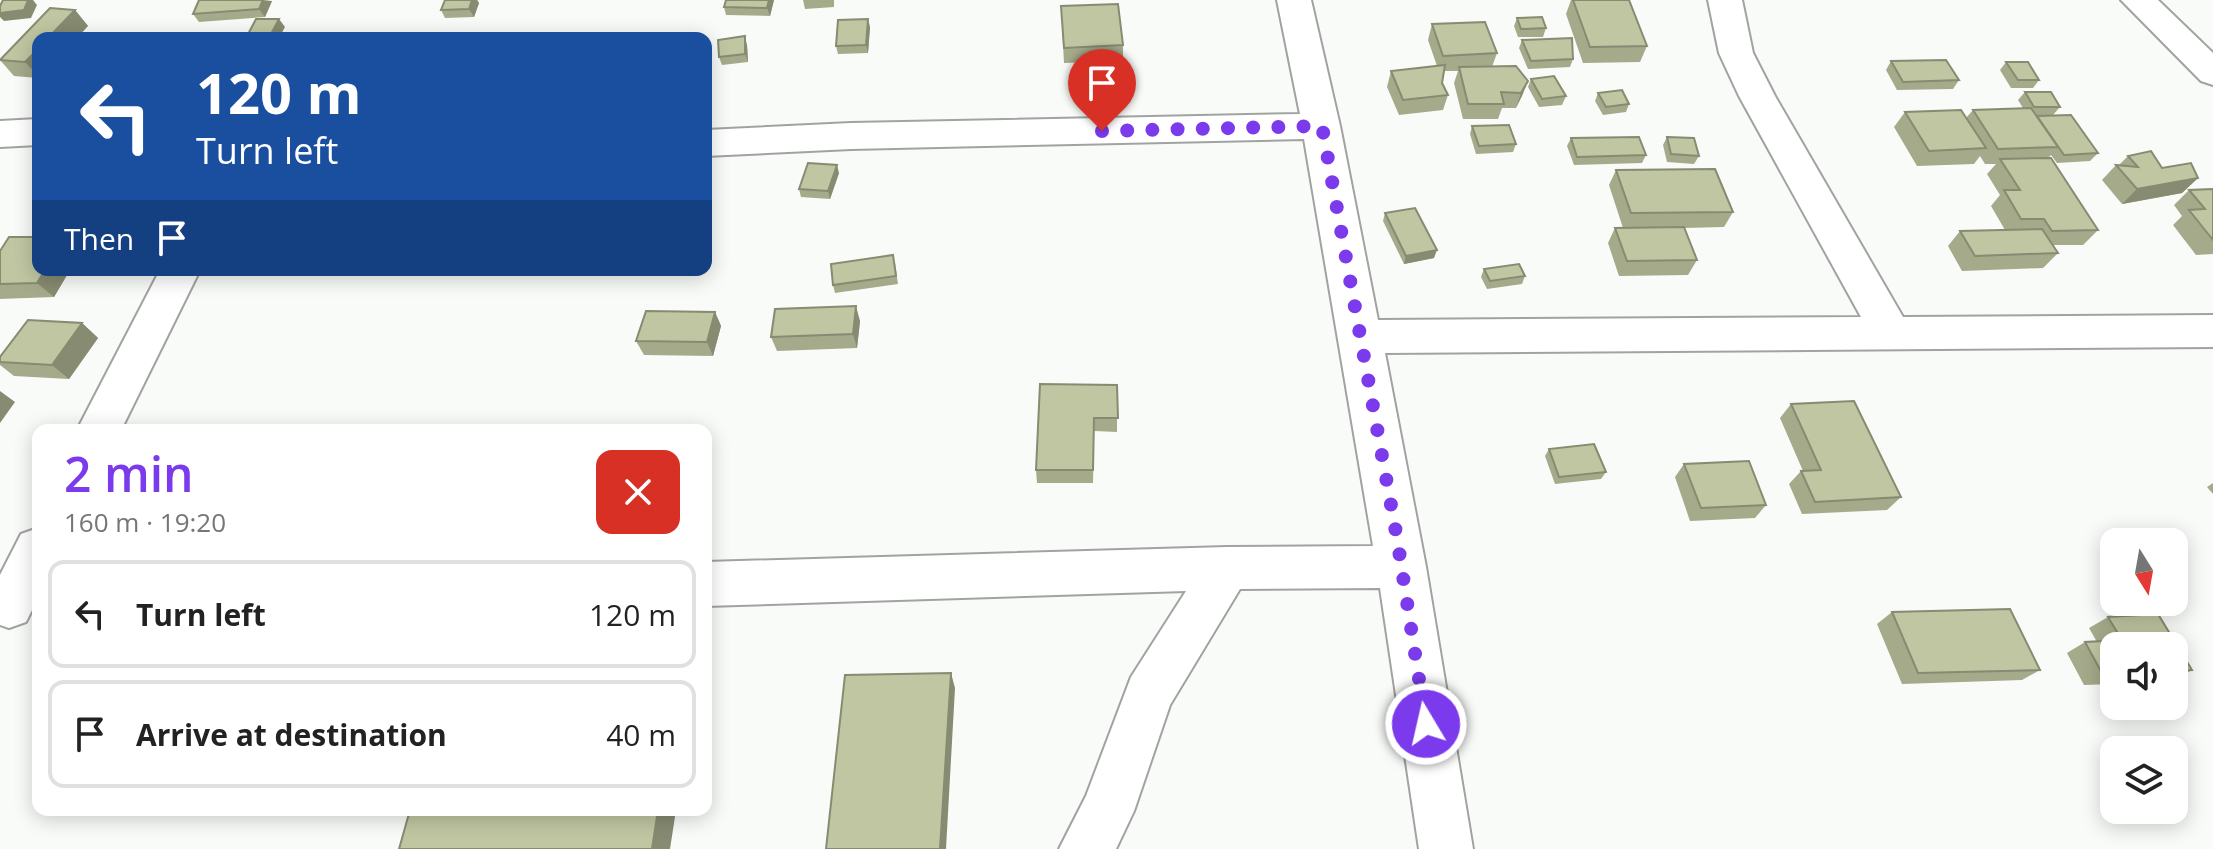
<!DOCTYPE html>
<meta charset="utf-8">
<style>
:root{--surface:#fff;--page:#f2f2f2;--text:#222;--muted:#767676;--line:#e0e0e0;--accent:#7c3aed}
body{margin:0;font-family:"Open Sans",sans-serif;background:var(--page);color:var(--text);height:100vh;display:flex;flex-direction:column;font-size:30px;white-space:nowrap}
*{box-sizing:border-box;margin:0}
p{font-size:26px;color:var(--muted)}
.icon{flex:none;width:44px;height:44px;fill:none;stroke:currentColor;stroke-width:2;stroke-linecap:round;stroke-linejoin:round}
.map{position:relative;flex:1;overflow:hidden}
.panel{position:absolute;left:32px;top:424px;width:680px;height:392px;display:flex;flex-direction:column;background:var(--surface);border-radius:16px;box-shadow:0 4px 20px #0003}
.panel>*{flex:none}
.top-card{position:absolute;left:32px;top:32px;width:680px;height:244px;border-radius:16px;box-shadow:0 4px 20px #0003;background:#1a4fa0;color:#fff;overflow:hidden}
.needle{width:52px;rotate:169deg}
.buttons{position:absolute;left:2100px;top:528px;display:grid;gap:16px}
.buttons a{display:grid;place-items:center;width:88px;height:88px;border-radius:16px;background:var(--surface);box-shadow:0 4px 20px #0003;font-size:40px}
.pin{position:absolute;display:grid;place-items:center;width:68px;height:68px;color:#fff;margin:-82px -34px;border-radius:50% 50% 50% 0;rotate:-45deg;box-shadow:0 0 8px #0007}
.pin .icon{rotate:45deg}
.me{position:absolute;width:88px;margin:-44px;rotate:351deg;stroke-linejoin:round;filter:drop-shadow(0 0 6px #0008)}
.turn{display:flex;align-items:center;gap:28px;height:168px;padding:0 32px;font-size:36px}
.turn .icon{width:104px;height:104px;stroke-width:2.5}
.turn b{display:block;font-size:56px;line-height:68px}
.then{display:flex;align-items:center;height:76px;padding:0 32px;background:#0003;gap:16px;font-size:30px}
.round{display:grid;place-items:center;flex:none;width:84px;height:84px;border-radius:16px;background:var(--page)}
.overview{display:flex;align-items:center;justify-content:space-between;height:136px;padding:0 32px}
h1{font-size:48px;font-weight:600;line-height:60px;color:var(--accent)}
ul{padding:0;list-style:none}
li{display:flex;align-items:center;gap:24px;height:108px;margin:0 16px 12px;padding:0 16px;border:4px solid var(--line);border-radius:16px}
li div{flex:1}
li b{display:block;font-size:30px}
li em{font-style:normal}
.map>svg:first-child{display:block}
</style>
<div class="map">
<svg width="2213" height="849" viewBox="0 0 2213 849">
<rect width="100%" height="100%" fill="#f9fbf9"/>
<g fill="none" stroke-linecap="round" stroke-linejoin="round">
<g stroke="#a1a3a1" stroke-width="4">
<g id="minor">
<path d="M1277,0H1311L1340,126L1378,320L1861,317L1739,96L1719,53L1708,0H1742L1753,53L1775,96L1903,317L2213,315V347L1385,353L1426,567L1473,849H1419L1380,588L1240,589L1170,705L1134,811L1116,849H1059L1086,796L1131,677L1186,591L706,606V562L1227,547L1373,546L1304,139L851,149L706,156V130L851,123L1300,114Z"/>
<path d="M2121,0H2158L2213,53V85L2201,81Z"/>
<path d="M38,119V145L0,147V121Z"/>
<path d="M160,270H200L121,430H77Z"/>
<path d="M38,528V598L26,622L9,628L0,625V575L21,534Z"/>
</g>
</g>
<use href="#minor" fill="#fff" fill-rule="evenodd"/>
</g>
<g fill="#a5aa8b">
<path d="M445,0H477L479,3L474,17L445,18L441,10Z"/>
<path d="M774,0L770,16L726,15L724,7Z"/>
<path d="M803,0H834V7L805,9Z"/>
<path d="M1571,0H1629L1647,46L1640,62L1583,63L1566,14Z"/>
<path d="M272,1L265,17L199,22L193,14Z"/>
<path d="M1061,6L1123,45V61L1064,63Z"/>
<path d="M75,10L88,26L38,38V78L14,76L0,60Z"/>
<path d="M1517,18L1546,28L1543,37H1518L1514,26Z"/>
<path d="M1432,24L1497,53L1492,67L1528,81L1516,108H1502L1498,119H1463L1454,83L1458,71H1444L1442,83L1448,95L1443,110L1399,115L1387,87L1391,71L1437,66L1428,40Z"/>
<path d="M870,27L868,53L838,54L836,46Z"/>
<path d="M1522,40L1573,59L1570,67L1528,69L1519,48Z"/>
<path d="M747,45L748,62L722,65L719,57Z"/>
<path d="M1891,61L1959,80L1953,89L1897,90L1886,70Z"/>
<path d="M2006,62L2039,80L2033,88H2011L2000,70Z"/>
<path d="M1531,79L1566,96L1562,105L1539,107L1528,87Z"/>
<path d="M2025,92L2060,107L2053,115H2035L2098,153L2090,161L2057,163L2051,155L2048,158L2098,230L2083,245H2053L2058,253L2043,268L1962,271L1948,246L1960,231L2005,230L1991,206L2000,195L1987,174L1996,164H1985L1980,156L1974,164L1917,166L1894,127L1905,112L1966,118L1973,110L2023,108L2018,100Z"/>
<path d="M1598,93L1629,104L1626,112L1603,115L1595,101Z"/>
<path d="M1472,126L1516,144L1513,152L1476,154L1470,134Z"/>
<path d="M1667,137L1699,156L1694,164L1667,162L1663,145Z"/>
<path d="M1571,138L1646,155L1642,163L1574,165L1567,146Z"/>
<path d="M2128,156L2162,168L2198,178L2182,193L2122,204L2102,180L2116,165H2119Z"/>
<path d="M1616,170L1733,212L1724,227L1684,228L1697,260L1688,275L1619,276L1608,243L1615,228H1623L1609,185Z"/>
<path d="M839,173L830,199L801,197L799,189Z"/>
<path d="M2213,189V254L2196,255L2173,225L2182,216L2174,205L2189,190Z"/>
<path d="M1385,213L1434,258L1404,264L1383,221Z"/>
<path d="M0,251L38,270H70L54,297L0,299Z"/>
<path d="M895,263L898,284L835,293L833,285Z"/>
<path d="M1484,269L1525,276L1522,284L1487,289L1481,277Z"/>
<path d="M715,312L721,326L713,356L644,355L636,341Z"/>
<path d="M860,321L857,348L777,351L771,337Z"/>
<path d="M82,323L98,338L69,379L14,376L0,365V357Z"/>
<path d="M1117,385V432L1094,431L1093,483H1037L1036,470Z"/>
<path d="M1791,404L1901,497L1887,510L1802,514L1789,484L1801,471H1803L1780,418Z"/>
<path d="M1549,449L1606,472L1601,479L1555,484L1545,456Z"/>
<path d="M1684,464L1766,505L1755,518L1690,521L1675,477Z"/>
<path d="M2213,483V494L2207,487Z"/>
<path d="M1892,612L2040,670L2022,680L1902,684L1877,624Z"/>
<path d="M2158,614L2192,670L2174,680V646H2114V684L2084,685L2067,653L2085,642H2097L2089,628L2108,617Z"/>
</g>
<g fill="#868b71">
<path d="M28,0H33L37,5L31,18L4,21L0,17V13Z"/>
<path d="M263,0L272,1L265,17L259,9Z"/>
<path d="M472,0H477L479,3L474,17L469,9Z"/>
<path d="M769,0H774L770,16L767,8Z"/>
<path d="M75,10L88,26L77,38H48Z"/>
<path d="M279,19L285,27L279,38H269Z"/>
<path d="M868,19L870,27L868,53L866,45Z"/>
<path d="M745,36L747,45L748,62L745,54Z"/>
<path d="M38,49V76L25,62Z"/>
<path d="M1528,81L1522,96L1516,108L1521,93Z"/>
<path d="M837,165L839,173L830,199L828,191Z"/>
<path d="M2198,178L2182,193L2122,204L2137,189Z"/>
<path d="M1437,250L1434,258L1404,264L1406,256Z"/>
<path d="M45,270H70L54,297L37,283Z"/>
<path d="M856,306L860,321L857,348L853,334Z"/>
<path d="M715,312L721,326L713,356L707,342Z"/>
<path d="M82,323L98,338L69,379L52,365Z"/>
<path d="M0,391L15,402L0,423Z"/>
<path d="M951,673L955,688L946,849H940Z"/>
<path d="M658,810H676L670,849H652Z"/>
</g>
<g fill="#c0c6a2" stroke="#868b71" stroke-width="2">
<path d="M3,0H28L24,10L0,13V6Z"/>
<path d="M199,0H263L259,9L193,14Z"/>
<path d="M445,0H472L469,9L441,10Z"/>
<path d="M726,0H769L767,8L724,7Z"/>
<path d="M1573,0H1629L1647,46L1590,47Z"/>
<path d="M1118,4L1123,45L1064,48L1061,6Z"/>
<path d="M50,8L75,10L48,38H38V49L25,62L0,60Z"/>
<path d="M1542,17L1546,28L1521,29L1517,18Z"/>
<path d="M256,19H279L269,38H246Z"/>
<path d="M868,19L866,45L836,46L838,20Z"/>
<path d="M1485,22L1497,53L1443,56L1432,24Z"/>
<path d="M491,34L518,37V38H488Z"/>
<path d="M745,36V54L719,57L718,40Z"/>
<path d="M1572,38L1573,59L1531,61L1522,40Z"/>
<path d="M1946,60L1959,80L1903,82L1891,61Z"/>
<path d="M2006,62H2028L2039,80H2018Z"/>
<path d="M1445,65L1442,83L1448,95L1403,100L1391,71Z"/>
<path d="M1516,66L1528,81L1521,93L1501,92L1504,104H1468L1459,67Z"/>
<path d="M1554,76L1566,96L1542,99L1531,79Z"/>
<path d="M1622,90L1629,104L1606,107L1598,93Z"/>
<path d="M2025,92H2051L2060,107H2034Z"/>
<path d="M2031,108L2058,147L1998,149L1973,110Z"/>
<path d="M1961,110L1986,148L1929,151L1905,112Z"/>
<path d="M2071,115L2098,153L2064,155L2037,116Z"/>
<path d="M1509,125L1516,144L1479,146L1472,126Z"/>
<path d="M1639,137L1646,155L1577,157L1571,138Z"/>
<path d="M1667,137L1694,138L1699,156L1671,154Z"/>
<path d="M2151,151L2162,168L2191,163L2198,178L2137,189L2116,165L2138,167L2128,156Z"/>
<path d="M2051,158L2098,230L2052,231L2044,219H2021L2004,190H2020L2000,159Z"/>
<path d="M808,163L837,165L828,191L799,189Z"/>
<path d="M1715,169L1733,212L1631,213L1616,170Z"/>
<path d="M2213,189V240L2189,210L2205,209L2189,190Z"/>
<path d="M1415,208L1437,250L1406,256L1385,213Z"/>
<path d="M1684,227L1697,260L1627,261L1615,228Z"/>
<path d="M2042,229L2058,253L1975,256L1960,231Z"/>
<path d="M9,237H38V243L35,248H38V270H45L37,283L0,284V251Z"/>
<path d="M893,255L896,276L833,285L831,264Z"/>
<path d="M1519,264L1525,276L1490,281L1484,269Z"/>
<path d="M856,306L853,334L771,337L775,309Z"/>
<path d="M646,311L715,312L707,342L636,341Z"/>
<path d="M28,320L82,323L52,365L0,362V357Z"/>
<path d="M1040,384L1117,385L1118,418H1094L1093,470H1036Z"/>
<path d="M1854,401L1901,497L1815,502L1801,471L1821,470L1791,404Z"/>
<path d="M1594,444L1606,472L1559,477L1549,449Z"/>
<path d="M1749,461L1766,505L1701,508L1684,464Z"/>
<path d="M2010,609L2040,670L1918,673L1892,612Z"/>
<path d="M2158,614L2192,670L2174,671V646H2114V674L2103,675L2085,642L2122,640L2108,617Z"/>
<path d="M951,673L940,849H826L845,675Z"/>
<path d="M410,810H658L652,849H399Z"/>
</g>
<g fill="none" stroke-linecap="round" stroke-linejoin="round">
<path stroke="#7c3aed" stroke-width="14" stroke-dasharray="0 25.2" d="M1102,131L1322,126L1397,538L1426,724"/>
</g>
</svg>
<div class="buttons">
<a><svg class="needle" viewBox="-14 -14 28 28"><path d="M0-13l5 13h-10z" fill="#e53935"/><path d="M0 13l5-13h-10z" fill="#767676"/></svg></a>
<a><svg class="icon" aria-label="sound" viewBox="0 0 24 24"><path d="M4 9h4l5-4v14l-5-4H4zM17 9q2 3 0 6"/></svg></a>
<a><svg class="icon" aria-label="layers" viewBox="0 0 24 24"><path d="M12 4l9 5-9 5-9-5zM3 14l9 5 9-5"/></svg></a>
</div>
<div class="pin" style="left:1102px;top:131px;background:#d93025"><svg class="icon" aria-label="arrive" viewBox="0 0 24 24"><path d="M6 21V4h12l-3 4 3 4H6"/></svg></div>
<svg class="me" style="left:1426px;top:724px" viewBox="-20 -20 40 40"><circle r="17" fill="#7c3aed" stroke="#fff" stroke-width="3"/><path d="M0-11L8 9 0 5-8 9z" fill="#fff"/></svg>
<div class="top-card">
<div class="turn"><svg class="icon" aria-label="left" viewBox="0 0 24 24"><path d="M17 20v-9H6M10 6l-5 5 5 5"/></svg><div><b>120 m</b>Turn left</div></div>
<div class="then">Then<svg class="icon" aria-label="arrive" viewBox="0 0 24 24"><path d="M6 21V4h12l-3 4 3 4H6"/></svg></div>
</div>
<section class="panel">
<div class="overview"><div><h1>2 min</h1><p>160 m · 19:20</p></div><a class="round" style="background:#d93025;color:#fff"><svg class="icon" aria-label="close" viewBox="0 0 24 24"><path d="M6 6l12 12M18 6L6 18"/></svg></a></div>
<ul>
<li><svg class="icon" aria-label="left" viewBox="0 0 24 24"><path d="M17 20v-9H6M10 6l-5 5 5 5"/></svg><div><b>Turn left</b></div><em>120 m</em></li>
<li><svg class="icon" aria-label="arrive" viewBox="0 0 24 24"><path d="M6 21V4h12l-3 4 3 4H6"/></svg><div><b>Arrive at destination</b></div><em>40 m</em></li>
</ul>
</section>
</div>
